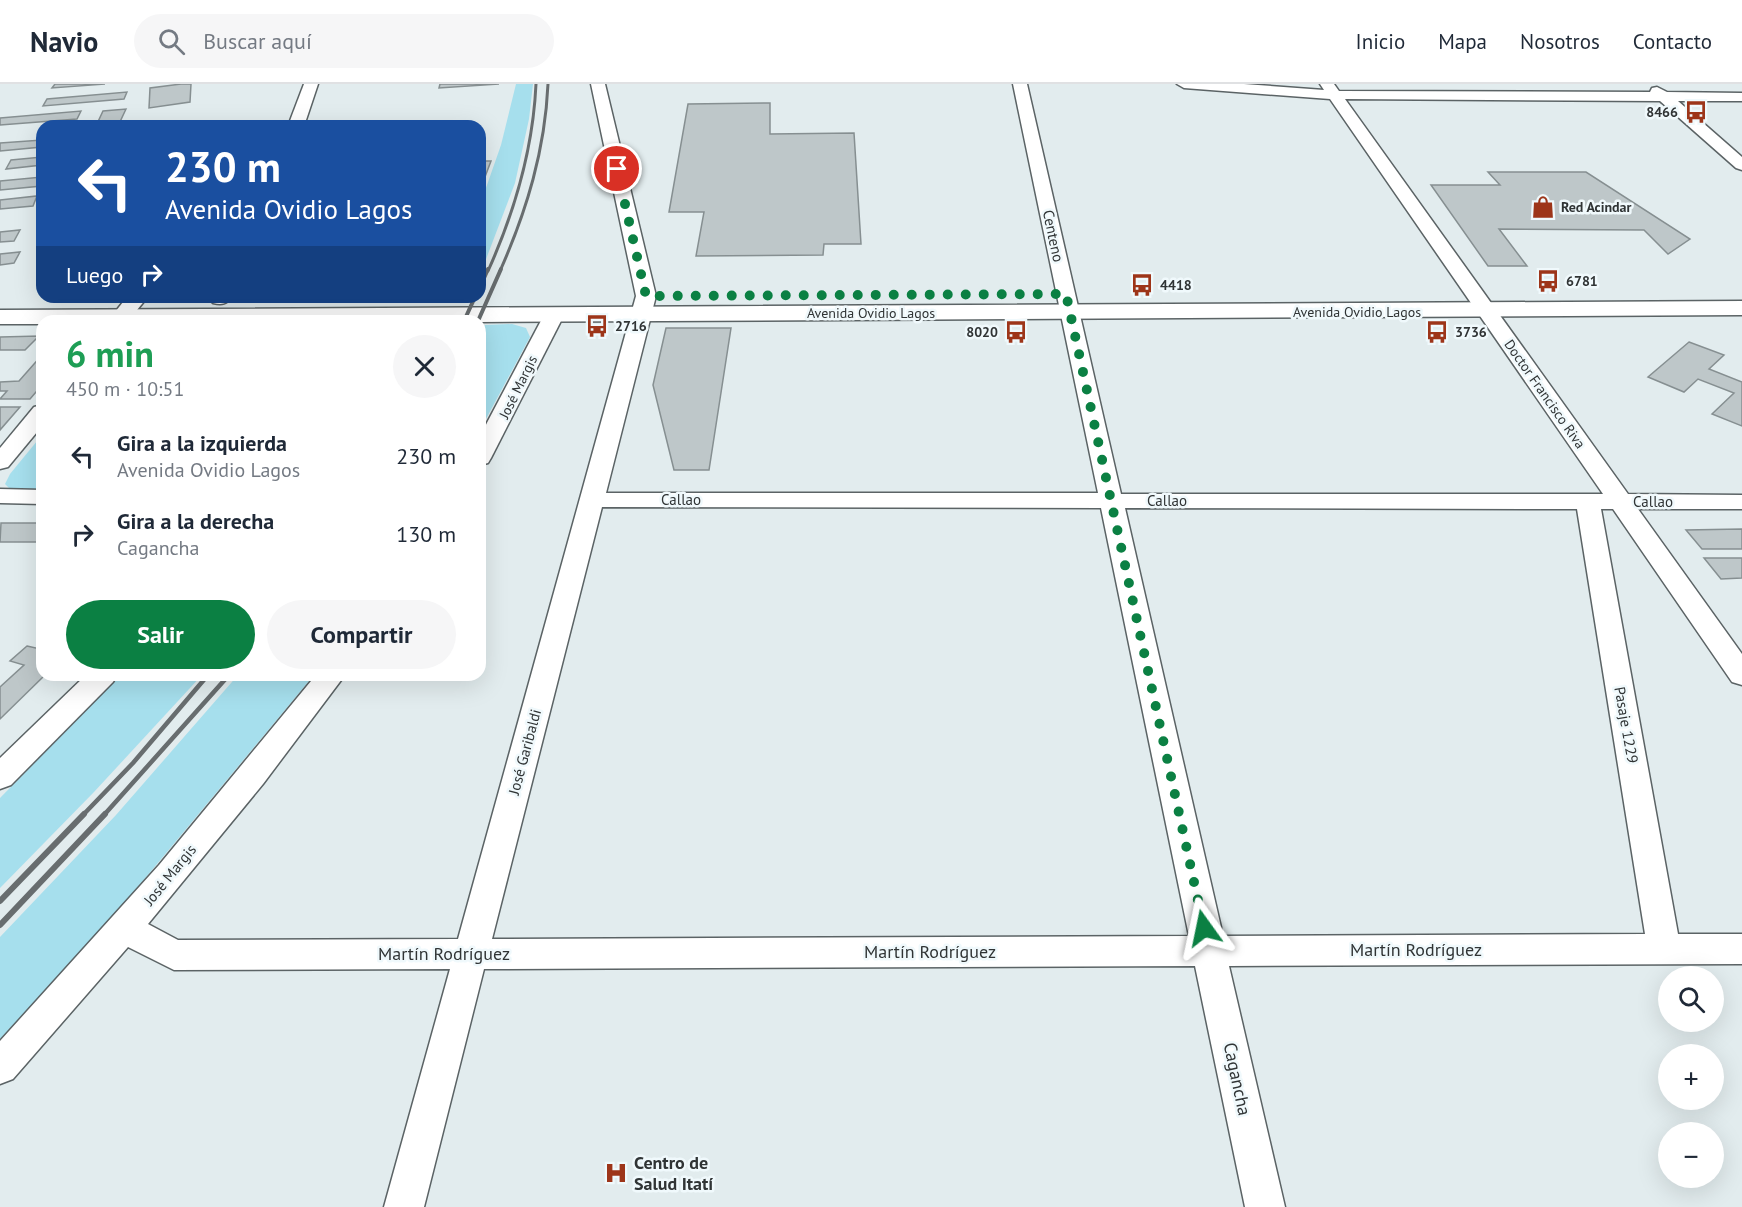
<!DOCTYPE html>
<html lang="es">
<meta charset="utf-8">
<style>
:root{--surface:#fff;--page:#f6f6f7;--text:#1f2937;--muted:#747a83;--line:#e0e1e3;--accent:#0b8043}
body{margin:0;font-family:"PT Sans",sans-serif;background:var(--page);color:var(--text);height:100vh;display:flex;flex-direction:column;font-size:22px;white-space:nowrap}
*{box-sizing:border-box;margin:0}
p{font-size:20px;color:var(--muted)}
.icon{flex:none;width:33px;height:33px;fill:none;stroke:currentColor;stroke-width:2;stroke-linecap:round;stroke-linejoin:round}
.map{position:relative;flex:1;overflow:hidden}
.drawer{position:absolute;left:36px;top:231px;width:450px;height:366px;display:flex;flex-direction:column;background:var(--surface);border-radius:18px;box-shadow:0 6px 24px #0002}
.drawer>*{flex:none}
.top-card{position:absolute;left:36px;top:36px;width:450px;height:183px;border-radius:18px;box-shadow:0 6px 24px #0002;background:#1a4fa0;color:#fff;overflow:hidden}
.controls{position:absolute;left:1658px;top:882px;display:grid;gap:12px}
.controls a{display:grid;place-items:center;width:66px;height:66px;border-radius:50%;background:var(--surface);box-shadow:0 6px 24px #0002;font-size:30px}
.pin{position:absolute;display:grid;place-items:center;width:51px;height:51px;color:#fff;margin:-26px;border:3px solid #fff;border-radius:50%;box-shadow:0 2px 6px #0007}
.me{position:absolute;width:66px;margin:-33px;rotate:348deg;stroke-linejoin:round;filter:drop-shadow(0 0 4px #0008)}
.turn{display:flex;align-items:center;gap:21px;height:126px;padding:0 30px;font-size:27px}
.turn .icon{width:78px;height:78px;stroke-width:2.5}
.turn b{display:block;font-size:42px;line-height:51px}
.then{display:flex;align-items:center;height:57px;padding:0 30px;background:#0003;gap:12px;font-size:22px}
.round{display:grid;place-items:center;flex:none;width:63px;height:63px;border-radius:32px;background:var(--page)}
.summary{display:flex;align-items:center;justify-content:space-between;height:102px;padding:0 30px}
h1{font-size:36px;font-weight:700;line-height:45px;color:#1e9e55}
.action{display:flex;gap:12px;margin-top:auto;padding:12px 30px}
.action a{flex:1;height:69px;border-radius:36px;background:var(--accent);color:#fff;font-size:24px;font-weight:700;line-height:69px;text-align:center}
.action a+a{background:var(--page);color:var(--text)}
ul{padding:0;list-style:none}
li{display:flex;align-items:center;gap:18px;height:78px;padding:0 30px}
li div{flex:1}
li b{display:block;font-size:22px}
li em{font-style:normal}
header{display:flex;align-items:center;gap:36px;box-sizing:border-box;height:84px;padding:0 30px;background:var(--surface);border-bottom:2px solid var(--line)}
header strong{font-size:28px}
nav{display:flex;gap:33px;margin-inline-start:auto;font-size:21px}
.search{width:420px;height:54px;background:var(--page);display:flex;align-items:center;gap:15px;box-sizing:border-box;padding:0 21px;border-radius:33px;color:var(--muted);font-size:22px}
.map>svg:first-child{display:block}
</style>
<header>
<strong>Navio</strong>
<div class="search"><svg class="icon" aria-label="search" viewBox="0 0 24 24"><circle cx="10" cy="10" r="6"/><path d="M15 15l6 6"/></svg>Buscar aquí</div>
<nav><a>Inicio</a><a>Mapa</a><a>Nosotros</a><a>Contacto</a></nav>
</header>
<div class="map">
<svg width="1742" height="1123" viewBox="0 0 1742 1123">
<rect width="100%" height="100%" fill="#e2ecee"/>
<g fill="#a6dfed">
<path d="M516,0H533L529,35L515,99L480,191V121L501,61Z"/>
<path d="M512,240L526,244L530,253L480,346V250L485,241Z"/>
<path d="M42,351V408L11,406L5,400L10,390Z"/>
<path d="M121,591H202L94,708L0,804V714Z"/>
<path d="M238,591H314L108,839L0,955V853L116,731Z"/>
</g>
<g fill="#bec7c9" stroke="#868f91" stroke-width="1.5">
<path d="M55,0H105L52,4Z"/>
<path d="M181,0H191L190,18L149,24L150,4Z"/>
<path d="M440,0H499L439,4Z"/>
<path d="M127,8L124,15L43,22L47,15Z"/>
<path d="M770,19V50L854,49L861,160H824L823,171L696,172L704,128H669L688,20Z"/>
<path d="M126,25L118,42H96L103,27Z"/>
<path d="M81,27L77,35L0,41V34Z"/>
<path d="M42,56V63L0,67V59Z"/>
<path d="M42,73V81L6,85L11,76Z"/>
<path d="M480,77H491L480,106Z"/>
<path d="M1488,88H1586L1690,155L1668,170L1644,146L1499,145L1527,182H1488L1431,101H1500Z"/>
<path d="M42,93V102L0,106V97Z"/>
<path d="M37,112L33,122L0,125V116Z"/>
<path d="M20,146L14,157L0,158V148Z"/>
<path d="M20,168L14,179L0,181V170Z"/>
<path d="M666,244H731L709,386H674L653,301Z"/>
<path d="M39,252L25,266H0V253Z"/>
<path d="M1689,258L1724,271L1709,285L1742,298V342L1712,330L1734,309L1698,295L1684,308L1648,293Z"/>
<path d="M42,271V301L30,315H0L7,307H0V298L19,297Z"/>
<path d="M0,323H20L0,346Z"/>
<path d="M1,439H42V458H0Z"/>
<path d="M1742,445V465H1702L1686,446Z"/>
<path d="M1704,474H1742V494L1721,495Z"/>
<path d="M27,562L40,565L42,562V591H45L0,635V603L24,581L10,577Z"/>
</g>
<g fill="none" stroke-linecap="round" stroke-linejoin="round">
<g stroke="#5b6365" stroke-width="3">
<g id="minor">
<path d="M304,0H318L304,42H288Z"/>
<path d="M591,0H605L656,212L606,409H1098L1013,0H1027L1121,410H1603L1330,15L1184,4L1177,0H1244L1324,6L1320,0H1334L1339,7L1650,8L1652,4L1657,3L1667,8L1742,9V17H1678L1742,73V86L1736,84L1660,17L1345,15L1628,410L1742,411V425H1638L1742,570V601L1732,598L1613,425H1601L1678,850H1742V880L1229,882L1285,1123H1245L1195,882L484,885L424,1123H384L450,885L174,886L128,863L13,995L0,1000V957L159,781L316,591H345L263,700L148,840L178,856L458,855L636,212ZM602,423L1101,424L1189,852L492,855ZM1125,424L1577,425L1645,850L1223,852Z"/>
<path d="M127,213H144L146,215L128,237H108Z"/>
<path d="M212,213H232C227,220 222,221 213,219L210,215Z"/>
<path d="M554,225L561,227L564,231L491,374L488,379L480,381V352L544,231L547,227Z"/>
<path d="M42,321V342L8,383L0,385V364L34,323Z"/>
<path d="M0,405L42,406V420L0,419Z"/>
<path d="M86,591H117L113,598L11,701L0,705V674Z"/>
</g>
</g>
<g stroke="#5b6365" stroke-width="3">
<path id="secondary" d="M1742,217V231L480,238L42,237V240H0V226Z"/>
</g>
<use href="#minor" fill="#fff" fill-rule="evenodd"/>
<use href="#secondary" fill="#fff" fill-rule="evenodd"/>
<g stroke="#686d6f" stroke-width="3">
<path d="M488,187C515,127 533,66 536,0"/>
<path d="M500,187C527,126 545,66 548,0"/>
</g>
<g stroke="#686d6f" stroke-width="4">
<path d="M480,203L488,185"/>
<path d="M464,237L475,213"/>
<path d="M478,237L501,185"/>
</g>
<g stroke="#686d6f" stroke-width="4.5">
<path d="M83,731L133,679L208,591"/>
<path d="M104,731L229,591"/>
</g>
<g stroke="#686d6f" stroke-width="6">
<path d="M0,817L84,730"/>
<path d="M0,841L105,730"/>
</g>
</g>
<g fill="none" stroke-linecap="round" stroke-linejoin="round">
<path stroke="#0b8043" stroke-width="10" stroke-dasharray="0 18" d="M617,85L646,212L1066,210L1204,844"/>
</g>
<defs>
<g id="bus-bare" transform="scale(1.8)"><path d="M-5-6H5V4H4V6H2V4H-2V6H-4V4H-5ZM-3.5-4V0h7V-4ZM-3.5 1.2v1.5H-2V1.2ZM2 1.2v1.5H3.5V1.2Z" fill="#9d3519" stroke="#f0f9fc" stroke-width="2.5" paint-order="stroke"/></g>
<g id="shop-bare" transform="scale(1.8)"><path d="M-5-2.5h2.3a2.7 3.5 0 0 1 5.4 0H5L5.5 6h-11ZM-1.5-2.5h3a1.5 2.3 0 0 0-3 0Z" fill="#9d3519" stroke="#f0f9fc" stroke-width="2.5" paint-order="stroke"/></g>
<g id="hospital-bare" transform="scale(1.8)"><path d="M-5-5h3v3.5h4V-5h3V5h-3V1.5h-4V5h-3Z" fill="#9d3519" stroke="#f0f9fc" stroke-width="2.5" paint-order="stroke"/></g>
</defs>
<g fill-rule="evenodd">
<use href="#bus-bare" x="1696" y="28"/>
<use href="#shop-bare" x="1543" y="123"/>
<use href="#bus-bare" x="1548" y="197"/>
<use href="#bus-bare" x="1142" y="201"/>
<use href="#bus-bare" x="597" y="242"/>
<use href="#bus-bare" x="1016" y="248"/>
<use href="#bus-bare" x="1437" y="248"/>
<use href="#hospital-bare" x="616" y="1089"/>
</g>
<g text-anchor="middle" stroke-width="5" stroke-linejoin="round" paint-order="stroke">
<g font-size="14" font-weight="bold" fill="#303435" stroke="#f0f9fc" text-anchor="start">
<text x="1678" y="33" text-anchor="end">8466</text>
<text x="1561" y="128">Red Acindar</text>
<text x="1566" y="202">6781</text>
<text x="1160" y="206">4418</text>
<text x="615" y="247">2716</text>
<text x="998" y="253" text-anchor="end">8020</text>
<text x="1455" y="253">3736</text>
</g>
<g font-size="14" fill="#303435" stroke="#f0f9fc">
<text x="1357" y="233">Avenida Ovidio Lagos</text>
<text x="871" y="234">Avenida Ovidio Lagos</text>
<text transform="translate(518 303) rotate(-64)" y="5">José Margis</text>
<text transform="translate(1545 310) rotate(55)" y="5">Doctor Francisco Riva</text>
</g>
<g font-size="15" fill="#303435" stroke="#f0f9fc">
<text transform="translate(1053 152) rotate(78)" y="5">Centeno</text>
<text x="681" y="421">Callao</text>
<text x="1167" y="422">Callao</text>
<text x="1653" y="423">Callao</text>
<text transform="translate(1626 641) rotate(80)" y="5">Pasaje 1229</text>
<text transform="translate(525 668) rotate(-75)" y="5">José Garibaldi</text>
<text transform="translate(170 791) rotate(-51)" y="5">José Margis</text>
</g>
<g font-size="18" fill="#303435" stroke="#f0f9fc">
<text x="1416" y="872">Martín Rodríguez</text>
<text x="930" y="874">Martín Rodríguez</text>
<text x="444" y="876">Martín Rodríguez</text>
<text transform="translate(1237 995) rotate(78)" y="6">Cagancha</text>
</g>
<g font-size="18" font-weight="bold" fill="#303435" stroke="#f0f9fc" text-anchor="start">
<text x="634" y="1085">Centro de<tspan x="634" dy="21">Salud Itatí</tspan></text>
</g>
</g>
</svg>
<div class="controls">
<a><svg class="icon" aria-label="search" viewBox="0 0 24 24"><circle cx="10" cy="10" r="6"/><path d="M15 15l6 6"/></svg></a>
<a>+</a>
<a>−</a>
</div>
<div class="pin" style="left:617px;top:85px;background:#d93025"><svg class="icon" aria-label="arrive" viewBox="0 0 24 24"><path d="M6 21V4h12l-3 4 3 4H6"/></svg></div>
<svg class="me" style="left:1204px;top:844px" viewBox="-20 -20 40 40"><path d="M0-17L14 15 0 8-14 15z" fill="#0b8043" stroke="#fff" stroke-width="4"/></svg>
<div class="top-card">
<div class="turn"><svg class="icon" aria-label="left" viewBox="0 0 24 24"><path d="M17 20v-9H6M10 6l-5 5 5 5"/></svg><div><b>230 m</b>Avenida Ovidio Lagos</div></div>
<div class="then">Luego<svg class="icon" aria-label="right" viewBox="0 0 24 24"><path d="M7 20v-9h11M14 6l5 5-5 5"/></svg></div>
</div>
<section class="drawer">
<div class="summary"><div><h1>6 min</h1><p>450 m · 10:51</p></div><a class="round"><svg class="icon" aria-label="close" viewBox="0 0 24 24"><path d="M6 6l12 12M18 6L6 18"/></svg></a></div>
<ul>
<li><svg class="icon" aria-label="left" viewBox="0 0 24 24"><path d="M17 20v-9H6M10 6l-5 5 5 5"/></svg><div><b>Gira a la izquierda</b><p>Avenida Ovidio Lagos</p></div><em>230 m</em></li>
<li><svg class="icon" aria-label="right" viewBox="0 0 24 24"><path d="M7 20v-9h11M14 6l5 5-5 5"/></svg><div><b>Gira a la derecha</b><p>Cagancha</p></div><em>130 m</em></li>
</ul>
<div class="action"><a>Salir</a><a>Compartir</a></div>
</section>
</div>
